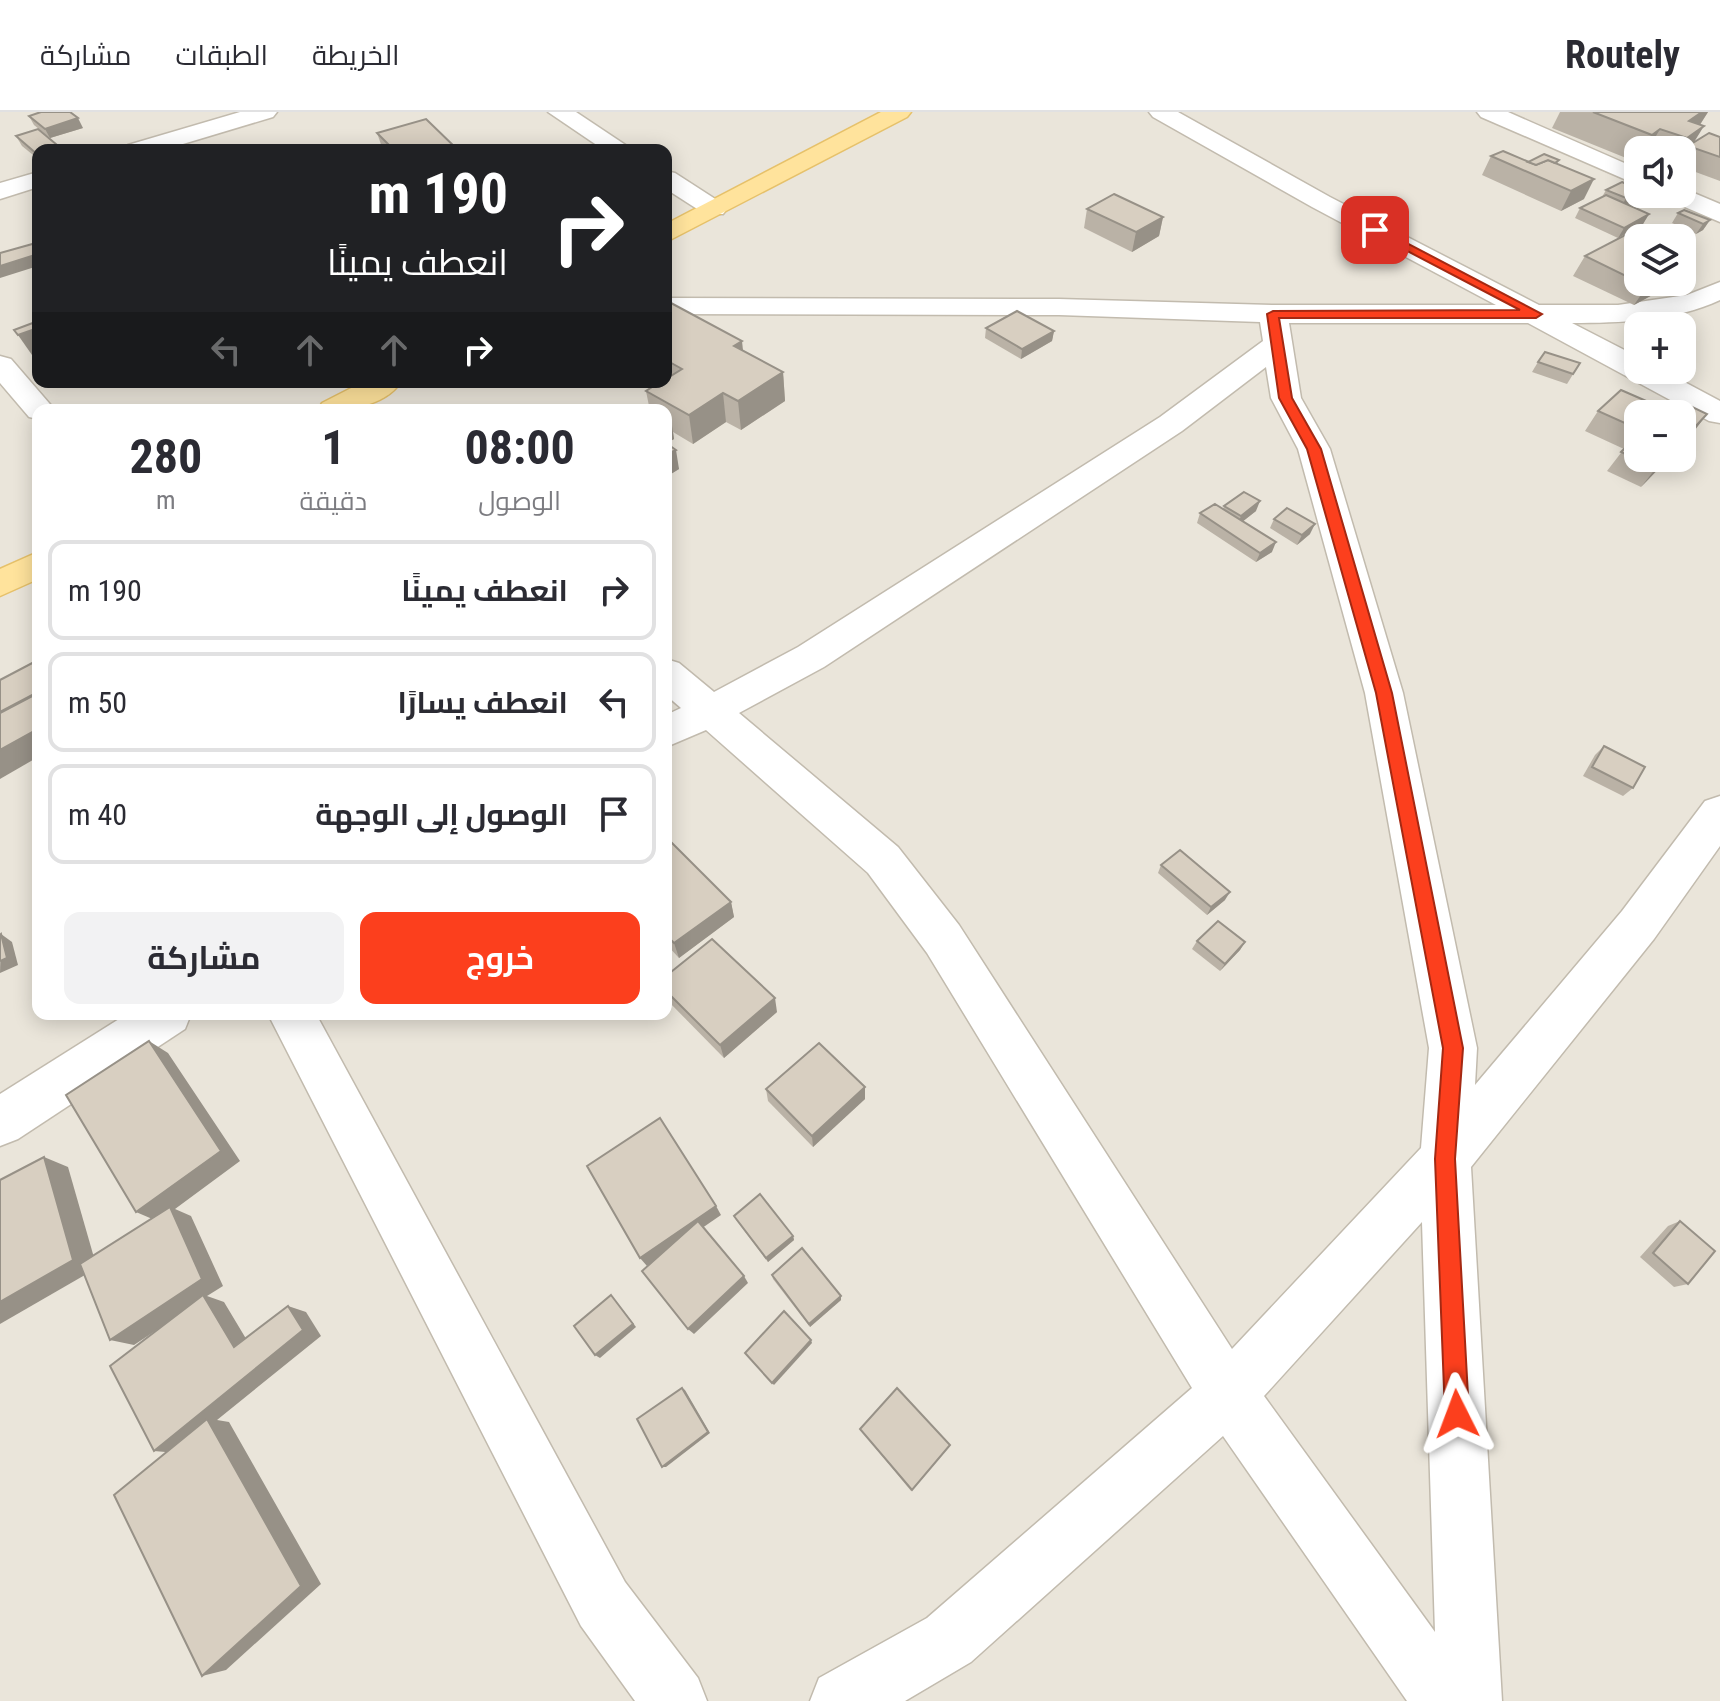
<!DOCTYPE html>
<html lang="ar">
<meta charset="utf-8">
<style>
:root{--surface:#fff;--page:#f2f2f3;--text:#2b2b33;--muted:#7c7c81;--line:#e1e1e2;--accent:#fc3f1d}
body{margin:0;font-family:"Roboto Condensed",Cairo,sans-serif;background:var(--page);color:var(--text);direction:rtl;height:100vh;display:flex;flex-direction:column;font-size:30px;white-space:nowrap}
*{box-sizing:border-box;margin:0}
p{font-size:26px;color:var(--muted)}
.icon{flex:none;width:44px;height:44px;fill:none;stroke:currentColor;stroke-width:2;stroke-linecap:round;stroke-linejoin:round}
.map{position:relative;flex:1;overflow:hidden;direction:ltr}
.side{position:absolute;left:32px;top:292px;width:640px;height:616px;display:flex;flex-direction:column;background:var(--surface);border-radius:16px;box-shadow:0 4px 20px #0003;direction:rtl}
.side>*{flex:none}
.banner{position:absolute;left:32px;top:32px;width:640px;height:244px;border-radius:16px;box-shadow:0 4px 20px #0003;direction:rtl;background:#202124;color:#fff;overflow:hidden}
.fabs{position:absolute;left:1624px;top:24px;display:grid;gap:16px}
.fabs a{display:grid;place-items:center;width:72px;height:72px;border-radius:16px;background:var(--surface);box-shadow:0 4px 20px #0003;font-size:40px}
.pin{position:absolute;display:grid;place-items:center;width:68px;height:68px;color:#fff;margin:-34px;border-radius:16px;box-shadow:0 4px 12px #0006}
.me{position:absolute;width:88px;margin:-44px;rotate:357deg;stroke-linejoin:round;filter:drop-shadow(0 0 6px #0008)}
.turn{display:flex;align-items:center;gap:28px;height:168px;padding:0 32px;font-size:36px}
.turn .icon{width:104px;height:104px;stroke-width:2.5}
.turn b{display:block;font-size:56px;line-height:68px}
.lanes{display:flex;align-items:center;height:76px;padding:0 32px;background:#0003;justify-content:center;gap:40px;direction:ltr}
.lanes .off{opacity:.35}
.eta{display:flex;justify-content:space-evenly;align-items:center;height:136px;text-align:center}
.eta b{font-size:48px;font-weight:700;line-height:56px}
.primary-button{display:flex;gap:16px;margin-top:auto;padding:16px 32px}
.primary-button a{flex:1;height:92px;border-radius:16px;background:var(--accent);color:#fff;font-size:32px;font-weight:700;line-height:92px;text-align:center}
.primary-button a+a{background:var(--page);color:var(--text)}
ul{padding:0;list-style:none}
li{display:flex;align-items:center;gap:24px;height:100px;margin:0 16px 12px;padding:0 16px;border:4px solid var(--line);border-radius:16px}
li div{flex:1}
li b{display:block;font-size:30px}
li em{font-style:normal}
header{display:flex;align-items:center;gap:48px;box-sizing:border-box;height:112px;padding:0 40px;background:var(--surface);border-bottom:2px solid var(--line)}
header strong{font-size:38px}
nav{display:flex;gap:44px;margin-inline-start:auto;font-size:28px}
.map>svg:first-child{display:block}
</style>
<header>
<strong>Routely</strong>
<nav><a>الخريطة</a><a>الطبقات</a><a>مشاركة</a></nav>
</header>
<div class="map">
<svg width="1720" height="1589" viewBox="0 0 1720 1589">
<rect width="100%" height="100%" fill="#f6f3ec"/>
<path fill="#eae5da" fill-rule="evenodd" d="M0,0H1720V1589H0ZM38,38H666V270H38ZM1638,38H1682V82H1638ZM1638,126H1682V170H1638ZM1638,214H1682V258H1638ZM38,298H666V902H38ZM1638,302H1682V346H1638Z"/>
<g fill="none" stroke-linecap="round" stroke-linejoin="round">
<g stroke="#c2bbae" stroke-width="3">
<g id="minor">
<path d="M240,0H277L273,5L163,38H125L128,33Z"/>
<path d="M548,0H576L633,38H604Z"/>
<path d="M1149,0H1178L1330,85L1539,193H1618L1687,183L1720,170V188C1675,209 1620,211 1572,211L1638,245V258H1662L1720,289V311L1709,309L1528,211H1289L1301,286L1330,337L1403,581L1477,936L1475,973L1622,799L1705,689L1720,684V734L1654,827L1471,1055L1502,1589H1407L1223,1324L971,1550L905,1589H810L819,1566L927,1506L1192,1276L927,841L868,761L706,618L666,635V603L681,596L666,583V547L679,551L714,580L798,535L1160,305L1263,229L1260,210L1059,203L666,202V186L1059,187L1273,193H1496L1312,95L1153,5ZM1266,255L1271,286L1298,337L1365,581L1429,936L1421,1036L1232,1237L959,813L898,735L739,601L824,555L1182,319ZM1422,1110L1435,1520L1264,1284Z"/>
<path d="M1477,0H1508L1638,57V73L1481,5Z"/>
<path d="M666,59L675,61L723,92L727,97L723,102H705L666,77Z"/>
<path d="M38,60V75L0,87V71Z"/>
<path d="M1682,76L1720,92V110L1666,87L1662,82H1682Z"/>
<path d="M0,244L11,247L55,298H38V307L29,305L0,271Z"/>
<path d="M127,902H191L185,917L18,1027L0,1034V982Z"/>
<path d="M268,902H316L625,1470L698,1566L707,1589H635L581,1514Z"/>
</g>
</g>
<g stroke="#e6c16a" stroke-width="3">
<g id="primary">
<path d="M881,0H911L907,5L666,130V112Z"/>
<path d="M363,270H401C383,296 346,298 318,298L322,291Z"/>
<path d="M38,440V467L0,484V457Z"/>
</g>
</g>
<use href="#minor" fill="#fff" fill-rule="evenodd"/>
<use href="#primary" fill="#ffe39c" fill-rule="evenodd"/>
</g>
<g fill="#bab2a6">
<path d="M1560,0H1708L1700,13L1694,30L1720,25V69L1682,55V38H1638V49L1636,50L1552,16Z"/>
<path d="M29,4L83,16L50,26L34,13Z"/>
<path d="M377,21L458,38H383Z"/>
<path d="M16,24L38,38V47L22,34Z"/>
<path d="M1491,44L1528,50L1559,48L1557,52L1584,87L1561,99L1482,63Z"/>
<path d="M1606,78L1639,82L1635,88L1627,92L1649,102L1643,112L1618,126L1575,106L1580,96L1602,85Z"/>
<path d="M1087,97L1163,105L1159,124L1132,140L1084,116Z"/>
<path d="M1678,101L1710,108L1703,118L1696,122L1672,111Z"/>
<path d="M1638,126V170H1670L1667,175L1634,193L1573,164L1585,144Z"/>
<path d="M666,194L743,238L783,260L785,289L741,318L726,310L693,332L673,320L674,327L667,331L679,357L666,365V298H642L649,294L646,279L659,270H666Z"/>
<path d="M986,216L1054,219L1052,229L1021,247L985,226Z"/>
<path d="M1538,250L1580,251L1567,272L1532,260Z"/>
<path d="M1621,278L1676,302L1686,292L1707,302L1682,332V302H1638V346H1669L1641,375L1607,359L1624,337L1585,319L1598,299Z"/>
<path d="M1224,394L1256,399L1243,409L1272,440L1256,450L1197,411L1200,401L1223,397Z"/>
<path d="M1274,407L1310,422L1297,433L1270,416Z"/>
<path d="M1604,634L1633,676L1623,684L1583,664L1595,643Z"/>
<path d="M666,725L731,790L734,805L679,846L666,832Z"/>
<path d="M1161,753L1225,788L1207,803L1158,761Z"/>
<path d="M1197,829L1245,830L1240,838L1220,859L1192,837Z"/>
<path d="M666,864L777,900L724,946L666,887Z"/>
<path d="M766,977L865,987L813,1035L768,989Z"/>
<path d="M734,1104L793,1124L794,1128L768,1150L736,1108Z"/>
<path d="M1680,1109L1688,1172L1674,1175L1640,1145L1668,1114Z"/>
<path d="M772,1163L841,1184V1188L810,1215L773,1167Z"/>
<path d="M860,1317L912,1378L911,1379Z"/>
</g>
<g fill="#979187">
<path d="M1702,0H1708L1695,20L1704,14L1691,35L1688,34L1682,44V38H1680L1687,26L1689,9Z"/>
<path d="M78,6L83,16L50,26L45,17Z"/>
<path d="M1660,17L1648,38H1643L1652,23Z"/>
<path d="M1594,67L1584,87L1561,99L1571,79Z"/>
<path d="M1638,80L1639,82L1635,88L1621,96L1626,86Z"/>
<path d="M1649,102L1643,112L1618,126L1624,116Z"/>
<path d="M1163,105L1159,124L1132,140L1136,120Z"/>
<path d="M1710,108L1703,118L1696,122L1703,112Z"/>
<path d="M38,142V154L0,166V154Z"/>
<path d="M1653,170H1670L1667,175L1634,193L1647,174Z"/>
<path d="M38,216V241L32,243L18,223Z"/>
<path d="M1054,219L1052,229L1021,247L1022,237Z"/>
<path d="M742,229L745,257L734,234Z"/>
<path d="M783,260L785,289L741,318L738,289Z"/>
<path d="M723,281L726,310L693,332L689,303Z"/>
<path d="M1707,302L1692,322L1682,332V329Z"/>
<path d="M671,307L674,327L666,332V310Z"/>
<path d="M676,338L679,357L666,365V343Z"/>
<path d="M1665,346H1669L1641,375L1656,356Z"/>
<path d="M1260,389L1256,399L1237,414L1241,404Z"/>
<path d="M1315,412L1310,422L1297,433L1302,423Z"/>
<path d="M1276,430L1272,440L1256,450L1260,441Z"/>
<path d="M38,617V645L0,667V638Z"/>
<path d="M1230,780L1225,788L1207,803L1211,795Z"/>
<path d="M731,790L734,805L679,846L674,831Z"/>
<path d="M1,822L12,830L18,853L0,861Z"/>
<path d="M1245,830L1240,838L1220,859L1225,852Z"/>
<path d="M775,886L777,900L724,946L720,933Z"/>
<path d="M149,929L168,941L240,1049L175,1097L191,1104L223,1174L207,1184L224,1190L254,1240L234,1235L205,1186L134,1233L110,1228L157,1109L136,1100Z"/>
<path d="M865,975V987L813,1035L812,1024Z"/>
<path d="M44,1045L68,1055L97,1156L0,1212V1190Z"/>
<path d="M716,1094L721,1103L647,1154L640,1146Z"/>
<path d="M793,1124L794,1128L768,1150L766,1146Z"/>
<path d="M744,1164L748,1171L694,1222L688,1217Z"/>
<path d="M611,1183L636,1215L600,1246L595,1243Z"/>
<path d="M841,1184V1188L810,1215L809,1212Z"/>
<path d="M288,1194L306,1200L321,1224L217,1308L229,1310L321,1472L226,1558L202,1564L177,1341L154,1339Z"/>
<path d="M811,1228L812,1231L774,1273L772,1271Z"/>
<path d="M682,1276L685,1278L710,1321L666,1355H662Z"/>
</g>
<g fill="#d8cfc1" stroke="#979187" stroke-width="2">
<path d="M41,0H70L78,6L45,17L29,4Z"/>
<path d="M1593,0H1702L1689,9L1704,14L1687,26L1660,17L1652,23Z"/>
<path d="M426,7L458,38H394L377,21Z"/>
<path d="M38,17L63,38H38V43L16,24Z"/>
<path d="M1709,21L1720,25V45L1688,34Z"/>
<path d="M1503,39L1536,53L1548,48L1594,67L1571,79L1491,44Z"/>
<path d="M1544,42L1559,48L1555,51L1548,48L1536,53L1528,50Z"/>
<path d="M1622,70L1638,77V80L1626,86L1606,78Z"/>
<path d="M1114,82L1163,105L1136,120L1087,97Z"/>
<path d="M1606,83L1649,102L1624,116L1580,96Z"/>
<path d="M1684,98L1710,108L1703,112L1678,101Z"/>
<path d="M1629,121L1640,126H1638V130L1633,133L1638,136V170L1585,144Z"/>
<path d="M36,131L38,134V142L0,154V141Z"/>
<path d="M1639,170H1653L1647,174Z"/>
<path d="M671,191L742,229L734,234L783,260L738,289L723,281L689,303L646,279L660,270H666V267L682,257L666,248V194Z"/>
<path d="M1017,199L1054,219L1022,237L986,216Z"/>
<path d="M38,209V216L18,223L14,218Z"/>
<path d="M1545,240L1580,251L1573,262L1538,250Z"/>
<path d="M1621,278L1676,302L1686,292L1707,302L1682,329V302H1638V317L1598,299Z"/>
<path d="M650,294L656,298H642Z"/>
<path d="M1638,323V346H1665L1656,356L1621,340Z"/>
<path d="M666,331L676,338L666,343Z"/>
<path d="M1244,380L1260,389L1241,404L1224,394Z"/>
<path d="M1215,392L1276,430L1260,441L1200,401Z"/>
<path d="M1287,396L1315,412L1302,423L1274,407Z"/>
<path d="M38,548V580L0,600V568Z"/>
<path d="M38,581V617L0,638V601Z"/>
<path d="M1604,634L1645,655L1633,676L1592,655Z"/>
<path d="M666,725L731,790L674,831L666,823Z"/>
<path d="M1180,738L1230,780L1211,795L1161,753Z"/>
<path d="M1218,809L1245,830L1225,852L1197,829Z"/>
<path d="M1,822L7,846L0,849V823Z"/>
<path d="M712,827L775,886L720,933L666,879V864Z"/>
<path d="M149,929L221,1039L136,1100L66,983Z"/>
<path d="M819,931L865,975L812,1024L766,977Z"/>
<path d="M660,1006L716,1094L640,1146L587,1054Z"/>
<path d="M44,1045L73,1148L0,1190V1068Z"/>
<path d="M760,1082L793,1124L766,1146L734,1104Z"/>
<path d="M170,1095L202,1167L110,1228L80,1152Z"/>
<path d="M698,1109L744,1164L688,1217L642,1159Z"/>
<path d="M1680,1109L1715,1139L1688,1172L1653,1141Z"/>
<path d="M802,1136L841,1184L809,1212L772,1163Z"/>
<path d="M203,1183L234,1235L288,1194L303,1218L154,1339L110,1254Z"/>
<path d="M611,1183L633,1212L595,1243L574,1214Z"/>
<path d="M784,1199L811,1228L772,1271L745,1241Z"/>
<path d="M682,1276L708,1320L662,1355L637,1307Z"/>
<path d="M897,1276L950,1333L912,1378L860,1317Z"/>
<path d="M207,1307L301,1474L202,1564L114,1383Z"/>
</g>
<path fill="#fc3f1d" stroke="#a42913" stroke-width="2" d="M1371,116H1378L1542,202L1536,206H1279L1292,286L1321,337L1392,581L1463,936L1455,1047L1469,1302L1465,1311L1457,1314L1448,1311L1445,1302L1435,1047L1443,936L1376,581L1307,337L1279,286L1267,202L1273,199L1520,198L1371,120Z"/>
</svg>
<div class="fabs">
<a><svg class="icon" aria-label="sound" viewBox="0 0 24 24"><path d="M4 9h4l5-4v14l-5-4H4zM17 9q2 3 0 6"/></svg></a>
<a><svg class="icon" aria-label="layers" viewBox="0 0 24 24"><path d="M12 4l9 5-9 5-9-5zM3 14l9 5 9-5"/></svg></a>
<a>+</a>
<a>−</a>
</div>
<div class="pin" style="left:1375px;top:118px;background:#d93025"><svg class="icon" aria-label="arrive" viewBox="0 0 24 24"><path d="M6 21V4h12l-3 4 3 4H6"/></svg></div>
<svg class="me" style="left:1457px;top:1302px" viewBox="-20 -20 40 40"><path d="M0-17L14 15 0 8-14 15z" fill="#fc3f1d" stroke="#fff" stroke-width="4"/></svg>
<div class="banner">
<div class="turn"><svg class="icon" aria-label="right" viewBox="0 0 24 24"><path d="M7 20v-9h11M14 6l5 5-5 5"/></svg><div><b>190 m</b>انعطف يمينًا</div></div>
<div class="lanes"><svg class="icon off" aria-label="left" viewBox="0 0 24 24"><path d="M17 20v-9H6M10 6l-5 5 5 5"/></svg><svg class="icon off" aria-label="ahead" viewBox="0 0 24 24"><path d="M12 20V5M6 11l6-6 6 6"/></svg><svg class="icon off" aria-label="ahead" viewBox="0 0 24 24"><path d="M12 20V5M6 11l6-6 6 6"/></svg><svg class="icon" aria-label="right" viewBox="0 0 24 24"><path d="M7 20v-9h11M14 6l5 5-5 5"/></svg></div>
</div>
<section class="side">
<div class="eta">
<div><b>08:00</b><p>الوصول</p></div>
<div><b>1</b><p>دقيقة</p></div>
<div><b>280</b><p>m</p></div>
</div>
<ul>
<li><svg class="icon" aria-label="right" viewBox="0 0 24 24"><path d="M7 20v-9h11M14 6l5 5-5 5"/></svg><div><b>انعطف يمينًا</b></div><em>190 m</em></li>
<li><svg class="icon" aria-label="left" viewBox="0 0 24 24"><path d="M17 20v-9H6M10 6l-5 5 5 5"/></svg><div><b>انعطف يسارًا</b></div><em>50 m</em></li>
<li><svg class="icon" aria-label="arrive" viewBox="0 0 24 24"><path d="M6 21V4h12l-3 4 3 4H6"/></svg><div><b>الوصول إلى الوجهة</b></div><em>40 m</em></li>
</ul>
<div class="primary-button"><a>خروج</a><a>مشاركة</a></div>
</section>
</div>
